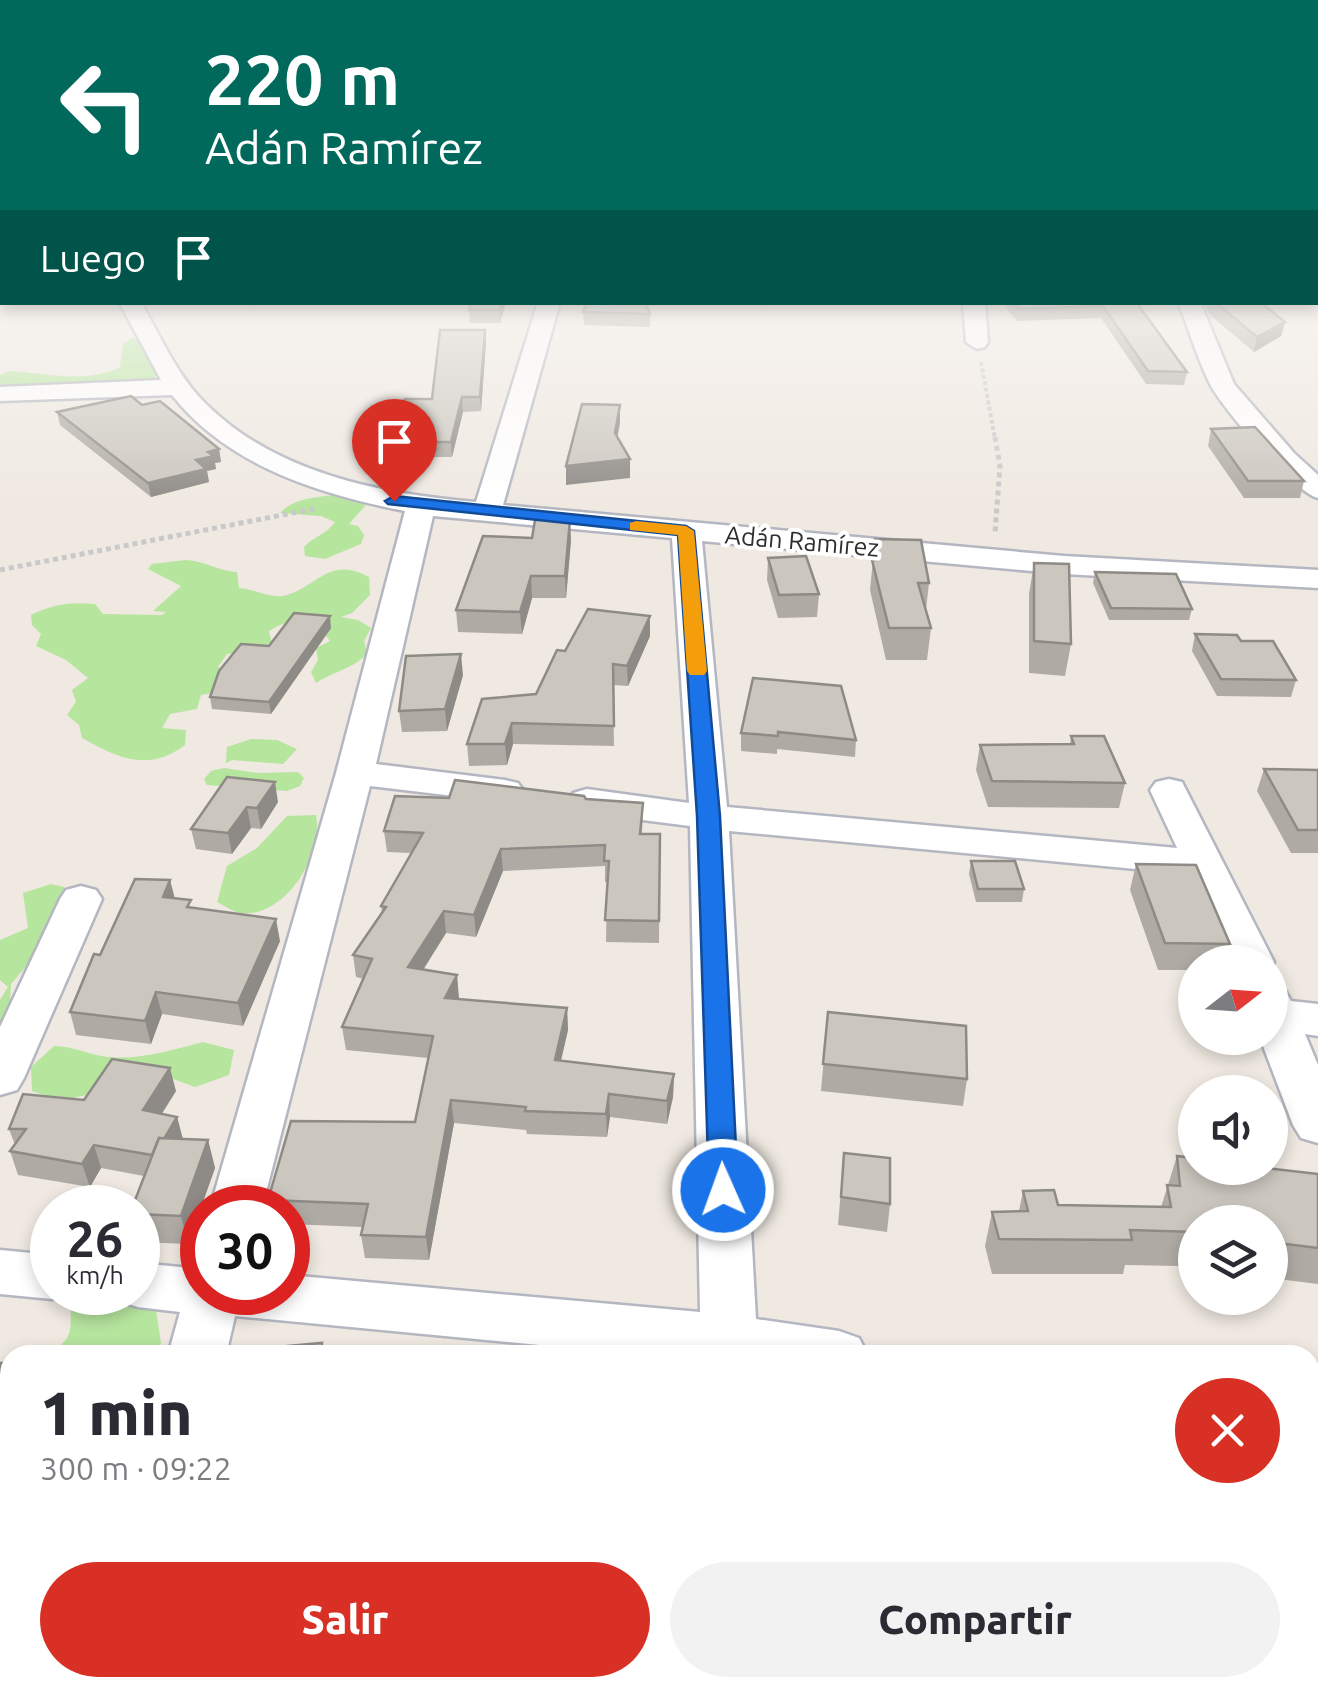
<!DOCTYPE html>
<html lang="es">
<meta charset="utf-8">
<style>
:root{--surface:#fff;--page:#f2f2f3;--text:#2b2b33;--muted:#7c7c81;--accent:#d93025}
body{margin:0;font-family:Ubuntu,sans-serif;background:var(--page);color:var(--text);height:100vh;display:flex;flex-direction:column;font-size:38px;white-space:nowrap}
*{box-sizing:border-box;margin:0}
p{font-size:32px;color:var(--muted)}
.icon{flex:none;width:55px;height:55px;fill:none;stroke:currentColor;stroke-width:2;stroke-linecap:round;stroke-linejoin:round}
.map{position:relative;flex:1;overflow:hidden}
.drawer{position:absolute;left:0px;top:1345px;width:1320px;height:352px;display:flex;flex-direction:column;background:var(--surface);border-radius:30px 30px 0 0;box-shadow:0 5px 15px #0003}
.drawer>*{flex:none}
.hud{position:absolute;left:0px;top:0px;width:1320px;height:305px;box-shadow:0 5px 15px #0003;background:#00695c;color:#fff;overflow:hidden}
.needle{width:65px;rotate:73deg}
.fabs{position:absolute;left:1178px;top:945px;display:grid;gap:20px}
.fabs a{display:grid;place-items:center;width:110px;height:110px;border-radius:50%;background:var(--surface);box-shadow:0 5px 15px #0003;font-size:50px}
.speed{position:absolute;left:30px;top:1185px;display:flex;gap:20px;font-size:50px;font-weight:700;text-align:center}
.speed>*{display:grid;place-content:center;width:130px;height:130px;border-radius:50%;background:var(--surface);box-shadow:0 5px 15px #0003;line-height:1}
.speed small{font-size:25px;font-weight:400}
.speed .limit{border:15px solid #d22;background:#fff;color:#111}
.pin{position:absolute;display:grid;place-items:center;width:85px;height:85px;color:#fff;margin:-102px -42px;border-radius:50% 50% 50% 0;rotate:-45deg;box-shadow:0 0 10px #0007}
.pin .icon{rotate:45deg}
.me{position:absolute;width:110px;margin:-55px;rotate:358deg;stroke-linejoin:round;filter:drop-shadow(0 0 8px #0008)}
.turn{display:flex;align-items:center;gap:35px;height:210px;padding:0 40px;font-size:45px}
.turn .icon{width:130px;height:130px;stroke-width:2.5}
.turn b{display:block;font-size:70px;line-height:85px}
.then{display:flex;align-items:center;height:95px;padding:0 40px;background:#0003;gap:20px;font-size:38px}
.round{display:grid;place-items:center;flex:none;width:105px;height:105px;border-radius:52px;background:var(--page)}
.summary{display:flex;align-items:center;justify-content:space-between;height:170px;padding:0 40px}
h1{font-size:60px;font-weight:800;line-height:75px}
.primary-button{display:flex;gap:20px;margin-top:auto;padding:20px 40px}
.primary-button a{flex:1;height:115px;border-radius:60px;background:var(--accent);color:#fff;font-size:40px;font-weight:800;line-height:115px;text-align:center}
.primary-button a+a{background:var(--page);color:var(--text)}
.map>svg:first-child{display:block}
</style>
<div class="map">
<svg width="1318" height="1697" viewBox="0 0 1318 1697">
<rect width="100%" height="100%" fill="#efe9e1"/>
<g fill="#b6e59e">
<path d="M131,338L143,341L159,368L154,381L0,386V375L10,371C45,373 87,384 120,367L123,344Z"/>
<path d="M346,493L362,498L365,506L349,524L358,526L364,535L361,544L325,559L305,556L304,547C314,536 327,534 335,522L321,516L280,513C297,495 323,498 346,493Z"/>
<path d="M186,560C206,561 217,571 237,572L239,588C255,589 272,600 287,595C320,584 330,556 369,577L370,595L352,613L341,617L358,620L371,628L364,641L367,653C354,669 334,671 316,683L311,672L318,660L316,648L330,641L322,630L329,619C305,615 290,619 269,631L272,643L252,652L227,654L218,667L239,672L227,690L201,695L197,709L170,714L162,728L186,730L185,745C149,772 119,759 82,738L79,725L67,715L76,702L72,690L88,678L66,660L36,646L41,634L32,625L31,615C53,604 71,602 95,604L103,614L162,615L166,612L153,611L181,586L148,569L152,564Z"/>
<path d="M251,739L277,740L297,749L283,764L232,760L226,763L227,747Z"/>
<path d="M224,768L257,773L298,772L304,778L300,786L287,791L207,785L204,779L211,771Z"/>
<path d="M316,815C324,854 285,919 240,913C233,912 223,905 217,902L227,866L257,848L287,816Z"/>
<path d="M51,884L64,887L69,905L47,942L11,984L9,1019L0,1029V1000L8,987L0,980V940L28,928L23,893Z"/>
<path d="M203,1042L234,1050L229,1075L195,1087L165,1076L61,1101L32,1091L31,1067L54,1046C74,1046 89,1055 108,1057C141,1060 171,1050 203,1042Z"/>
<path d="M73,1293H109L117,1302L156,1310L161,1343L158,1355H46C82,1335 66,1325 73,1293Z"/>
<path d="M10,1471V1688H58L53,1697H0V1486Z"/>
</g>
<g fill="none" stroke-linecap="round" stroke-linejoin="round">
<g stroke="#b4b7c1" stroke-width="5">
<g id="minor">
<path d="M119,302H141C161,338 178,377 207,405C277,474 382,494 476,502L538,302H560L503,505L1064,556L1318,570V588L1064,574L702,541L727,807L1177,848L1150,790L1156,782L1169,779L1182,782L1274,962L1270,968V962H1230L1189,874L729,831L756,1319L839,1331L859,1338L868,1355H645L235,1316L226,1355H168L180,1312L138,1307L119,1301L114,1292H138V1263L202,1269V1292H288V1275L700,1312L690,826L587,813L573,809L568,801L573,793L587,789L689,803L672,538L433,516L376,764L505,780L518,783L524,791L518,799L505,802L370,786L262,1208H210L336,773L405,511C319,494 228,466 172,395L0,401V387L161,380Z"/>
<path d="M963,302H985L988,342L985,347L977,349L966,342Z"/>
<path d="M1178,302H1200L1234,384L1294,453L1318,475V498C1294,492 1222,408 1210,384C1197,358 1189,329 1178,302Z"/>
<path d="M81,886L96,890L102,899L24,1078L17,1090L0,1095V1027L60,899L66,890Z"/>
<path d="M1270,988L1286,992L1291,1001L1318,1004V1036L1305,1034L1318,1065V1143L1301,1138L1293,1125L1260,1038H1270Z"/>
<path d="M0,1250L52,1255V1292L71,1293L52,1299L0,1294Z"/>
<path d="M1310,1397L1318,1398V1450L1310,1449Z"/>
<path d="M77,1688H145L143,1697H75Z"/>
<rect x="703" y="1688" width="68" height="9"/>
</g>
</g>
<path stroke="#c9c9c9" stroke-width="4" stroke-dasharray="4 2.5" stroke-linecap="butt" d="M981,362L995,439"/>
<g stroke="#c9c9c9" stroke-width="5" stroke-dasharray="5 4" stroke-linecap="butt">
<path d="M995,437L1000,466L995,533"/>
<path d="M0,570L318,508"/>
</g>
<use href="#minor" fill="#fff" fill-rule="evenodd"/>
</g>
<g fill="#afaba4">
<path d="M472,302H506L500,323H470L469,310Z"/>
<path d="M1005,302H1136L1187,372L1184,385L1146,384L1101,318L1017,321L1007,309Z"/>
<path d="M1204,302H1260L1285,322L1281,336L1254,352L1209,314Z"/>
<path d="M583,312L650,314V327L584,325Z"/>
<path d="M485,330L486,343L481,411L463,412L452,457H389L388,442L432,399Z"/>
<path d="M142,405L219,449L221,462L215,463L216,469L207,471L209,482L151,497L60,425L57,412Z"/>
<path d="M1211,429L1304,481L1300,498H1244L1208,446Z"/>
<path d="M875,539L929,583L926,610L931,628L927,660H886L870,590Z"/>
<path d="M571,540L566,598H532L522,634L458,632L456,610Z"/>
<path d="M768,558L819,594L817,617L778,618L767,580Z"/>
<path d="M1034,563L1071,644L1065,676L1029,673V594Z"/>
<path d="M1095,572L1192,609L1189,620H1109L1093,583Z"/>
<path d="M650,616V636L628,686L613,685L614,746L513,744L507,765L469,766L467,744L536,694L565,651Z"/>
<path d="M331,628L271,714L212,709L210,697L269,646Z"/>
<path d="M1195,634L1241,641L1296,680L1291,697L1217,696L1192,651Z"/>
<path d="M463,675L447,731L402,732L399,711Z"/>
<path d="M753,678L856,740L855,757L777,749V754L741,751V733Z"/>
<path d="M1071,736L1125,783L1119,808L988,807L976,770L980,745L1070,744Z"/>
<path d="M1264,769L1318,770V853H1291L1257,791Z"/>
<path d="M227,777L278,802L261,829L251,828L232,854L196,849L191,829Z"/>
<path d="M449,798L586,799L643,803L642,834H660L659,943L606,942L607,882H605V866L503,871L476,937L446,933L423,970L457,975L458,999L567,1008L568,1030L561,1060L674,1074L673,1097L667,1124L610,1117L607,1137L527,1134L526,1130L454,1123L429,1260L365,1258L361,1235L363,1227L288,1224V1208H269L268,1200L415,1122L428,1058L346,1050L342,1027L364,979L356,977L353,955L382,913L381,906L411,853L387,852L384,831Z"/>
<path d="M971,861L1024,889L1022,902H976L969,874Z"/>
<path d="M1136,864L1230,944L1224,962H1195V970H1158L1130,890Z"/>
<path d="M170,880L175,898L193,908L280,941L243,1026L162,1014L151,1044L76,1035L70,1012L100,955Z"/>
<path d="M828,1012L967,1079L963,1106L821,1091Z"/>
<path d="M176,1091L162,1114L177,1117L183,1139L208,1140L215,1168L188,1244L138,1242V1208L144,1176L101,1168L90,1187L18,1175L10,1151L15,1145L9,1129L84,1100Z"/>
<path d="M844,1153L890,1204L887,1232L838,1225Z"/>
<path d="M1177,1156L1318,1174V1284L1270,1278V1222H1195V1268L1179,1266L1125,1265L1123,1274H992L985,1246L992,1212L1019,1211L1023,1191L1058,1205L1161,1207Z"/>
</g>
<g fill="#8e8b86">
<path d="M501,302H506L500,323L499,310Z"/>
<path d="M1285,322L1281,336L1254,352L1257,337Z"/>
<path d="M485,330L486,343L481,411L480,397Z"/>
<path d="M462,397L463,412L452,457L451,442Z"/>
<path d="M620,405V423L615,451V433Z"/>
<path d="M219,449L221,462L215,463L216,469L207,471L209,482L151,497L148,483L196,460L208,452Z"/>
<path d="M630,459V478L566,485V466Z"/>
<path d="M570,519L571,540L566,598L565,576Z"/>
<path d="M531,576L532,598L522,634L520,612Z"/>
<path d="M330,616L331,628L271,714L269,702Z"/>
<path d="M650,616V636L628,686L627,666Z"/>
<path d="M461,654L463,675L447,731L445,709Z"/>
<path d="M512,723L513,744L507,765L505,744Z"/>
<path d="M275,782L278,802L261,829L257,808Z"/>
<path d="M247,807L251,828L232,854L228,833Z"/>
<path d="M501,849L503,871L476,937L474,915Z"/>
<path d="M170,880L175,901L163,897Z"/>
<path d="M444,911L446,933L411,989L408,967Z"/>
<path d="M276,919L280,941L243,1026L238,1003Z"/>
<path d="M457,975L459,998L447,1020L445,998Z"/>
<path d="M156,992L162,1014L151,1044L145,1021Z"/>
<path d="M567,1008L568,1030L556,1082L555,1060Z"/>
<path d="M170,1068L176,1091L149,1133L143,1110Z"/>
<path d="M674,1074L673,1097L667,1124V1101Z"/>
<path d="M609,1094L610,1117L607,1137L606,1114Z"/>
<path d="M451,1100L454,1123L429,1260L426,1237Z"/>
<path d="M177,1117L183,1140L153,1156Z"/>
<path d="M208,1140L215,1168L188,1244L181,1216Z"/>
<path d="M94,1145L101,1168L90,1187L82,1164Z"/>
<path d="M10,1389V1440L0,1466V1415Z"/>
</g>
<g fill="#cbc7bf" stroke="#8e8b86" stroke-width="2.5">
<path d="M472,302H501L499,310H469Z"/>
<path d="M587,302H645L650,314L583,312Z"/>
<path d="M1013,302H1136L1187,372L1148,371L1103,306L1018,309Z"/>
<path d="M1215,302H1260L1285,322L1257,337Z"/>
<path d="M440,330H485L480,397H462L451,442H388L405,399H432Z"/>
<path d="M131,396L142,405L160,401L219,449L208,452L214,456L196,460L206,469L148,483L57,412Z"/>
<path d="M582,404L620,405L615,433L630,459L566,466Z"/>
<path d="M1255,427L1304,481H1248L1211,429Z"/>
<path d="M570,519L565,576H531L520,612L456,610L483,536L532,538L535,520Z"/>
<path d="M875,539L921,540L929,583H918L931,628H889L872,560H877Z"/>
<path d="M806,556L819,594L779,595L768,558Z"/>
<path d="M1034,563L1069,564L1071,644L1034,641Z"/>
<path d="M1095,572L1176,574L1192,609L1111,608Z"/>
<path d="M588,609L650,616L627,666L613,664L614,726L512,723L505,744H467L482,699L536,694L557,650L565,651Z"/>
<path d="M294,613L330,616L269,702L210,697L219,671L241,644L269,646Z"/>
<path d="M1195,634L1237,635L1241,641H1273L1296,680L1221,679Z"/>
<path d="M461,654L445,709L399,711L406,656Z"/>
<path d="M753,678L841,686L856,740L778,732V736L741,733Z"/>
<path d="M1071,736H1104L1125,783L992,781L980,745L1074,744Z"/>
<path d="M1264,769L1318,770V830H1298Z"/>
<path d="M227,777L275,782L257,808L247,807L228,833L191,829Z"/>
<path d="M455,780L584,796L586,799L643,803L640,834H660L659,921L605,920L609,861H604L605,845L501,849L474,915L444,911L408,967L457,975L445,998L567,1008L555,1060L674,1074L667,1101L609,1094L606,1114L525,1111L526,1107L451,1100L426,1237L361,1235L368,1204L268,1200L291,1121L415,1122L433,1036L342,1027L372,959L353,955L386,907L381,906L423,833L384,831L395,796L449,798Z"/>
<path d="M971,861H1015L1024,889H978Z"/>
<path d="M1136,864L1196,865L1230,944L1165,943Z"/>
<path d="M135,879L170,880L163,897L191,900L187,907L276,919L238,1003L156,992L145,1021L70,1012L94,954L100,955Z"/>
<path d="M828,1012L966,1026L967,1079L823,1064Z"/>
<path d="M112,1059L170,1068L143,1110L177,1117L164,1139L159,1138L152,1155L94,1145L82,1164L10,1151L26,1129H9L23,1094L84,1100Z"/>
<path d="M159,1138L208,1140L181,1216L138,1214V1208H132Z"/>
<path d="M844,1153L890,1158V1204L841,1197Z"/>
<path d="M1177,1156L1195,1158V1168H1266L1318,1174V1248L1270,1242V1222H1195V1232L1130,1230L1132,1240L999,1239L992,1212L1028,1211L1023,1191L1054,1190L1058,1205L1171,1207L1167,1185L1180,1186Z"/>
<path d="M322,1343L321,1355H243L244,1350Z"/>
<path d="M0,1363H10V1389L0,1415Z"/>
</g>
<linearGradient id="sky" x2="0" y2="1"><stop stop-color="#7abfeb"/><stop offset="0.53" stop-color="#f8f5f2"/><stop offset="1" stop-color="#f8f5f2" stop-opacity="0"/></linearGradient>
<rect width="1318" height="509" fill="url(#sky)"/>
<path fill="#1a73e8" stroke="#114b97" stroke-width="2.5" d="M394,496L686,526L694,531L720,816L738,1190L734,1198L723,1201L713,1198L709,1190L697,816L678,535L388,504L385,501Z"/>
<path fill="#f59e0b" d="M636,521L686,526L694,531L707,671L704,675H690L687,671L678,535L630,530V523Z"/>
<g text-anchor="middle" stroke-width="8" stroke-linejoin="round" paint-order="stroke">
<g font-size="25" fill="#2e2e2e" stroke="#fff">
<text transform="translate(802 541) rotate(5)" y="9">Adán Ramírez</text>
</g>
</g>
</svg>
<div class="fabs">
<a><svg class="needle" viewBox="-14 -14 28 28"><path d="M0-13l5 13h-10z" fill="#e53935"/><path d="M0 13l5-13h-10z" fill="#7c7c81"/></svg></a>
<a><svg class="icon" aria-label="sound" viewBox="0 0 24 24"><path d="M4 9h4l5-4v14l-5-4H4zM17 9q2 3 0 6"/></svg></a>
<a><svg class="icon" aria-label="layers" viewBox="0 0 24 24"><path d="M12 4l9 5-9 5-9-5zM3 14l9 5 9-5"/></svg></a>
</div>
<div class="speed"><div>26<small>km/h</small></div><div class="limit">30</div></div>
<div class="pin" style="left:394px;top:501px;background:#d93025"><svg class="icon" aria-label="arrive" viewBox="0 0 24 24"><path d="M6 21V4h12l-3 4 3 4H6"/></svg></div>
<svg class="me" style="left:723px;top:1190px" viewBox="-20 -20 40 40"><circle r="17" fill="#1a73e8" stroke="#fff" stroke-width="3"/><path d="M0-11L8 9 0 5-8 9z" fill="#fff"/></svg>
<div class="hud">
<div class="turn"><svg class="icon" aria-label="left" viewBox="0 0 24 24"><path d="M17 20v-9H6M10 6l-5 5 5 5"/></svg><div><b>220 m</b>Adán Ramírez</div></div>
<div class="then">Luego<svg class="icon" aria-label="arrive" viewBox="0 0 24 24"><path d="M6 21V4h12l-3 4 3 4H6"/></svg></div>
</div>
<section class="drawer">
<div class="summary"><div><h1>1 min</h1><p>300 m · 09:22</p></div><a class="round" style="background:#d93025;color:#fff"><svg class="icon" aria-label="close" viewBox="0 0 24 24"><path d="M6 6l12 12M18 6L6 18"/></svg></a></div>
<div class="primary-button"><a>Salir</a><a>Compartir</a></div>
</section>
</div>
